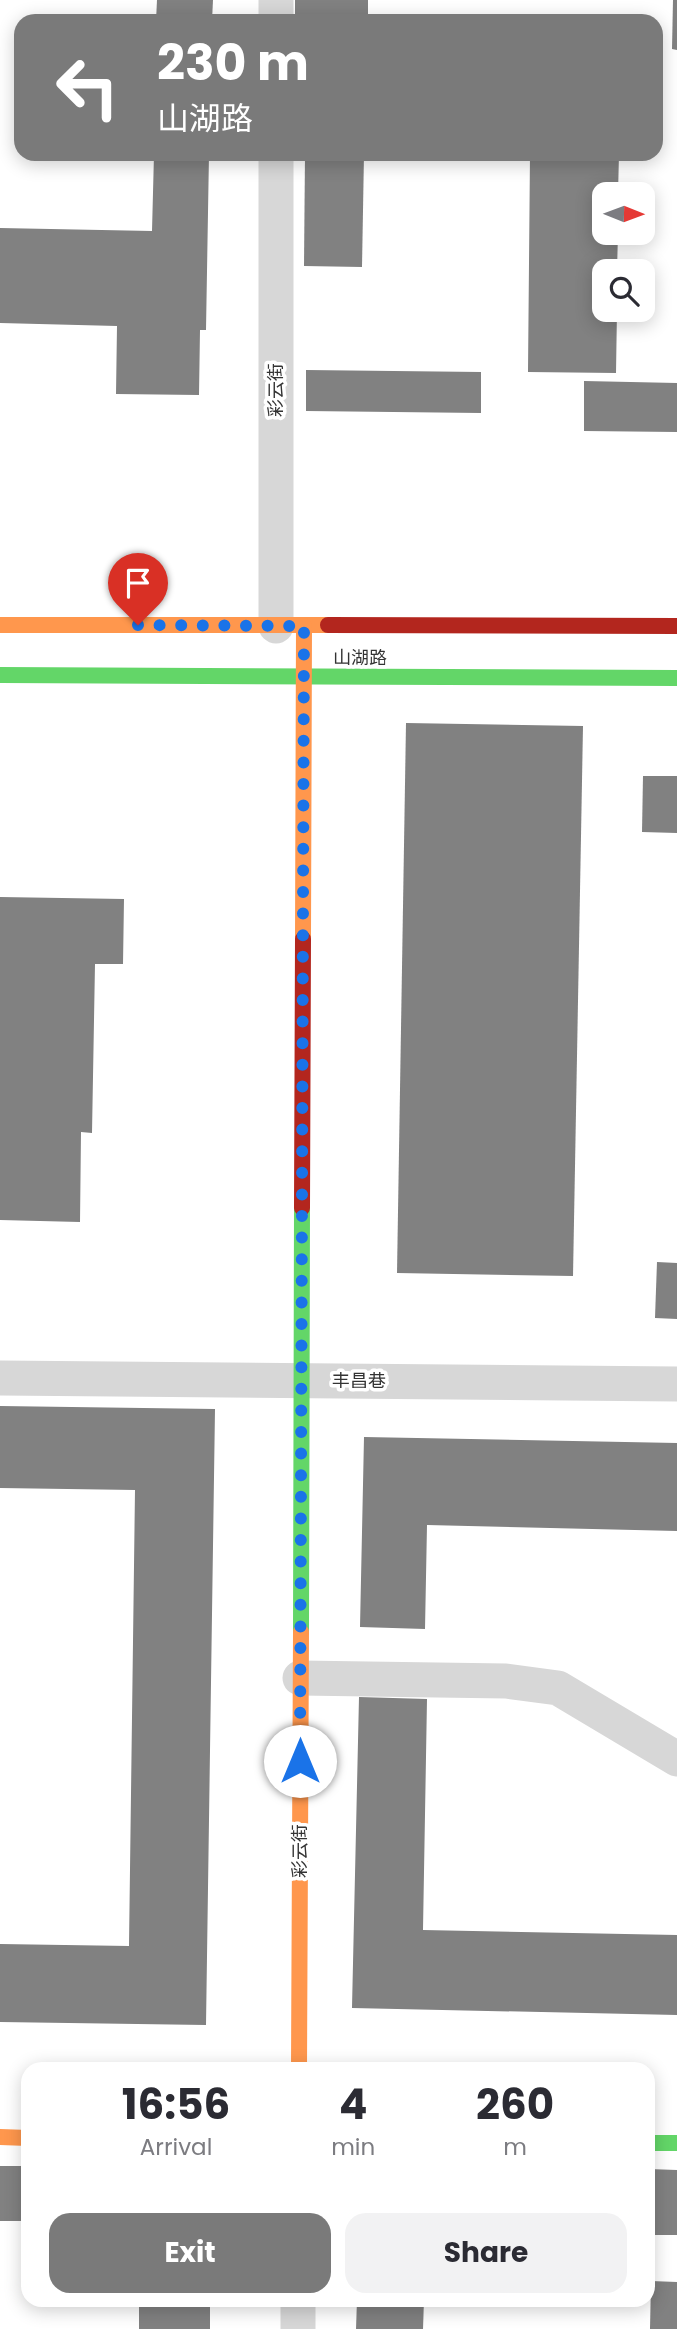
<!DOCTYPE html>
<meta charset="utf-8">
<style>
:root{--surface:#fff;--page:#f2f2f3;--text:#2b2b33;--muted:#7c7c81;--accent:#7a7a7a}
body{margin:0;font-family:Poppins,"Noto Sans SC",sans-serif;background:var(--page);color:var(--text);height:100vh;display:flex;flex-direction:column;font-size:26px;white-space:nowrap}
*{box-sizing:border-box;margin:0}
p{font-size:23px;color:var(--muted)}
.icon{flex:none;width:38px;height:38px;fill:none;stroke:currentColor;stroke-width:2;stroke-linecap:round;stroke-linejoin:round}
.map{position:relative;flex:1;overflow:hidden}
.sheet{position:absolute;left:21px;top:2062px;width:634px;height:245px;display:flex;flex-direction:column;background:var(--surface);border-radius:21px;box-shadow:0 4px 18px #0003}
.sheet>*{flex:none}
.hud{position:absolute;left:14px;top:14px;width:649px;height:147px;border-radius:21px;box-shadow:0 4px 18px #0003;background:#7a7a7a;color:#fff;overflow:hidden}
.needle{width:46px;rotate:91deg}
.fabs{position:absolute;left:592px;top:182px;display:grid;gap:14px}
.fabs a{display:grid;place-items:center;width:63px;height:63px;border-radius:14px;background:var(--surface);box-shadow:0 4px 18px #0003;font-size:35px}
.pin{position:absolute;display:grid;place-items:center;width:60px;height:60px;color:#fff;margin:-72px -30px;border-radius:50% 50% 50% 0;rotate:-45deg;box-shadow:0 0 7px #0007}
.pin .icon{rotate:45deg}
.me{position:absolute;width:77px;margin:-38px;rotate:0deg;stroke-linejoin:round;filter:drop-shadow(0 0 5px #0008)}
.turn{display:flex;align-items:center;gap:24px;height:147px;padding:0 28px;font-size:32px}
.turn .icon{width:91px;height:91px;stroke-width:2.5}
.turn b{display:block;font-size:49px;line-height:60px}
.eta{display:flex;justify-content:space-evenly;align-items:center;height:119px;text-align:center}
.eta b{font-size:42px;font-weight:700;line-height:49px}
.primary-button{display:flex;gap:14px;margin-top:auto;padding:14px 28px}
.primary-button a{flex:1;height:80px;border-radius:21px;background:var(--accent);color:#fff;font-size:28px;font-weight:700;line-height:80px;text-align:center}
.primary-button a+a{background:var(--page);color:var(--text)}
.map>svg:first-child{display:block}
</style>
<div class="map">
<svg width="677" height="2329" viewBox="0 0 677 2329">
<rect width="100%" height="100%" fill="#fff"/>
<g fill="#818181">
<path d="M157,0H213L212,21H156Z"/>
<path d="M295,0H368V16L295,15Z"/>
<path d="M673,0H677V50L672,49Z"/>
<path d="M154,154H209L206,330H200L199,395L116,394L117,326L0,323V228L152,231Z"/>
<path d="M305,154H364L362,267L304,266Z"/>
<path d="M530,154H619L618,194H604V233H618L617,271H604V310H617L616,373L528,372Z"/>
<path d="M306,370L481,372V413L306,411Z"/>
<path d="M584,381L677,383V432L584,431Z"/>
<path d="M406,723L583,726L573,1276L397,1273Z"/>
<path d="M643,776H677V833L642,832Z"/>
<path d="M0,897L124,899L123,964H95L92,1133L81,1132L80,1222L0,1220Z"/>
<path d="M657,1262L677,1263V1319L655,1318Z"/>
<path d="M0,1406L215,1409L206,2025L0,2022V1944L129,1946L135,1490L0,1488Z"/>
<path d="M364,1437L677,1443V1531L427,1525L425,1629L360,1627Z"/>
<path d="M359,1697L427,1699L423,1930L677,1935V2015L352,2008Z"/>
<rect x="0" y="2166" width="28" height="55"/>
<path d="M648,2169L677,2170V2235H648Z"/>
<path d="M651,2281L677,2282V2329H650Z"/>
<rect x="139" y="2300" width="71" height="29"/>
<path d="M357,2300H424L423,2329H356Z"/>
</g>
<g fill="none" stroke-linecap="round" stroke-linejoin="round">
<g stroke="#d7d7d7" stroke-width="35">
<path d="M276,0V21"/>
<path d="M276,626V154"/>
<path d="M0,1378L677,1384"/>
<path d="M300,1678L506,1681L558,1688L677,1759"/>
<path d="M298,2329V2300"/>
</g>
<g stroke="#63d668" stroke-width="16">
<path d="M0,675L677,678"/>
<path d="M301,1632L302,1208"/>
<path d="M648,2143H677"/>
</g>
<g stroke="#ff974d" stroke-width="16">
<path d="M0,625H328"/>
<path d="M303,939L304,626"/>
<path d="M299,2068L301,1632"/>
<path d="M0,2137L28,2138"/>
</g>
<g stroke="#b3261e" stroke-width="16">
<path d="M328,625L677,626"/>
<path d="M302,1208L303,939"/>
</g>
</g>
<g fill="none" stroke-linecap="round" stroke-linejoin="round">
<path stroke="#1a73e8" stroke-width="12" stroke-dasharray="0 21.6" d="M138,625L304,626L300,1761"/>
</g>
<g text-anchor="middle" stroke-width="7" stroke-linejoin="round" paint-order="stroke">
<g font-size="18" fill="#333" stroke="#fff">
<text transform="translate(276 390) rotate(-90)" y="6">彩云街</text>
<text x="360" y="664">山湖路</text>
<text x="359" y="1387">丰昌巷</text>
<text transform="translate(300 1851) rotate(-90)" y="6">彩云街</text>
</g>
</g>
</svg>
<div class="fabs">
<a><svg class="needle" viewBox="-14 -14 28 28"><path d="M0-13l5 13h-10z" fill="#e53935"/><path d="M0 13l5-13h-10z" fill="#7c7c81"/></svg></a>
<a><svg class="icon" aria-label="search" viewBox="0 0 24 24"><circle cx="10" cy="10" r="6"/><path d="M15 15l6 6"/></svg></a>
</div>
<div class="pin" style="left:138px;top:625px;background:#d93025"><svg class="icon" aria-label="arrive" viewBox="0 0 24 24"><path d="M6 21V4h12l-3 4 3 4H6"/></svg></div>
<svg class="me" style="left:300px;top:1761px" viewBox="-20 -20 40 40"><circle r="19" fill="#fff"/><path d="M0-13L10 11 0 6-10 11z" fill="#1a73e8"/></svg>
<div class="hud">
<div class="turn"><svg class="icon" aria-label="left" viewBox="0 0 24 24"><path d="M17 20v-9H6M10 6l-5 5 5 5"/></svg><div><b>230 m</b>山湖路</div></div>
</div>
<section class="sheet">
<div class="eta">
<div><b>16:56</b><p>Arrival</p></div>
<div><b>4</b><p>min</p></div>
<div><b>260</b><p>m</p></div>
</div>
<div class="primary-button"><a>Exit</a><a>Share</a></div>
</section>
</div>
